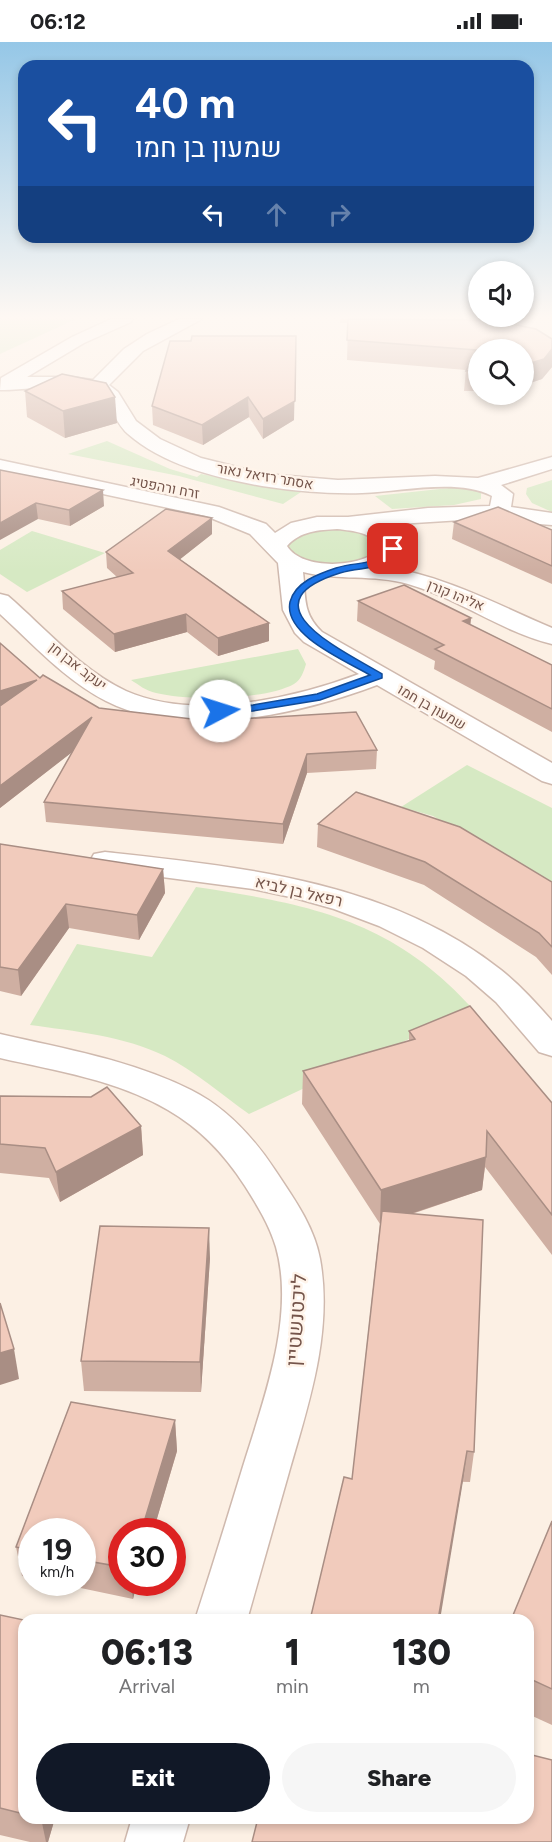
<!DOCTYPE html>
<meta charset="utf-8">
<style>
:root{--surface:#fff;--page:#f6f6f6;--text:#202124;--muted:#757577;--accent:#111827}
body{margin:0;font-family:Figtree,Heebo,sans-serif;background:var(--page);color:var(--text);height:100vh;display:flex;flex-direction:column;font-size:22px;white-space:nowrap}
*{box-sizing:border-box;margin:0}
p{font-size:20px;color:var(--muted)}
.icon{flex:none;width:33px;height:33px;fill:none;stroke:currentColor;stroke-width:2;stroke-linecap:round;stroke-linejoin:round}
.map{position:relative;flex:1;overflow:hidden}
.drawer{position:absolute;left:18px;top:1572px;width:516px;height:210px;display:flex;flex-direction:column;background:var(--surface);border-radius:18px;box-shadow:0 3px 9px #0003}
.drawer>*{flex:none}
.guide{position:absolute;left:18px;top:18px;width:516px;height:183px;border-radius:18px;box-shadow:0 3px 9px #0003;background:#1a4fa0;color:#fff;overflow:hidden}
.fabs{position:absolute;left:468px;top:219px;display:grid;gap:12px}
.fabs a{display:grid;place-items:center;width:66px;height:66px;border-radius:50%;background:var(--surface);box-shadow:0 3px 9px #0003;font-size:30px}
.speed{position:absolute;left:18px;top:1476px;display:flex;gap:12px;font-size:30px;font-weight:700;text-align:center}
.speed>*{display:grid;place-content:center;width:78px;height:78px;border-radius:50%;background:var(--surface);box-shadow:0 3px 9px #0003;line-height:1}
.speed small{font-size:15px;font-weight:400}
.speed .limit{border:9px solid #d22;background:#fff;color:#111}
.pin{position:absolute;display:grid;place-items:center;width:51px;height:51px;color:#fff;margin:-26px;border-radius:12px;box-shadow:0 3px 9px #0006}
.me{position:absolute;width:66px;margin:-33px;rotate:85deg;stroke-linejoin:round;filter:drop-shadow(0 0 4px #0008)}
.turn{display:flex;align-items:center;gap:21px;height:126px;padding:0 18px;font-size:27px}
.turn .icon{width:78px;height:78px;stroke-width:2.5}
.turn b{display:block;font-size:42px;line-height:51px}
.lanes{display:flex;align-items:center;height:57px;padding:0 18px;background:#0003;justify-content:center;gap:30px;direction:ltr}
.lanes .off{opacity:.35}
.eta{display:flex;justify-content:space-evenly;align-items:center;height:102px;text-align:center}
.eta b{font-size:36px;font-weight:800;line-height:42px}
.primary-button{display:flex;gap:12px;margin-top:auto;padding:12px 18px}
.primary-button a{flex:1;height:69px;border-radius:36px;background:var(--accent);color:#fff;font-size:24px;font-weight:800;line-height:69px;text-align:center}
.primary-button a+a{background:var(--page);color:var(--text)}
.status{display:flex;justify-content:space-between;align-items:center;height:42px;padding:0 30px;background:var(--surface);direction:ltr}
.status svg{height:16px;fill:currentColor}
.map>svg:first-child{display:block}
</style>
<div class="status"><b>06:12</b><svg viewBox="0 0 49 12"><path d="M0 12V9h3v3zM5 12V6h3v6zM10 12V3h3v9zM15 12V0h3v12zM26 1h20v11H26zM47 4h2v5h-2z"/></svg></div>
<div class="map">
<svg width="552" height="1800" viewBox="0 0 552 1800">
<rect width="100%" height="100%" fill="#fcf0e4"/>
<g fill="#d6e9c3">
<path d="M0,277H76L0,312Z"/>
<path d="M107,399L170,427L197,435L201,432L301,450L283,462L179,434L68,412Z"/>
<path d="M552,438V470L532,461L526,452L527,446Z"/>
<path d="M458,445L481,447V457L454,463L392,467L375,454Z"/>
<path d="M336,485L366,490L382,504L380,510L361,521L328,524L297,516L286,503L298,491Z"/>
<path d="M32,489L105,511L27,550L0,532V508Z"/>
<path d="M298,607L306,622C304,629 301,638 294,642C266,658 188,659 156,651C146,649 139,643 131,638Z"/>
<path d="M467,723L552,766V844L433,774L401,765Z"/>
<path d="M196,845C310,862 393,878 473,967L249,1072C222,1053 195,1029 165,1014C124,994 74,989 30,983L77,902L152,915Z"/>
</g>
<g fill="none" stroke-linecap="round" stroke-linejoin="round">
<g stroke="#cfb9ae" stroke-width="3">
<g id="minor">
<path d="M111,277H133L131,280L84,301L27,335H70L93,338L124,307L147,292L179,277H202L143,309L109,343L118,350L136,379L160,397L201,416L265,432L338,438L435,434L478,436L552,415V427L501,443L513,452L511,465L552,471V483L478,477L382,483L394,491L404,507L392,522L386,525C445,534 498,563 552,586V602C502,590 458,556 408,542C373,532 338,539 303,530C306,555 302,571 322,590L552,721V742L542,739L377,643C300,672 183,699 106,659C65,638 33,602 0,572V552L8,554C45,586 81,628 126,649C193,679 293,657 359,632L304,600L295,591L283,568L278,521L250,492L206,474L0,430V418L219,465L266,482L275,491L291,481L317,475H348L428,466L490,464L492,454C458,436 400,450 362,451C329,452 295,449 262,444C217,436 163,423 128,392C113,379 110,354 91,348C62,338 29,349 0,348L1,336L72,295ZM337,487C354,489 372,490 381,506C363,526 302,529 287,504C300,489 319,488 337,487Z"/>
<path d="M105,810C242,825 389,839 501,928C520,943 536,961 552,979V1014L539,1010L496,960L466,934L423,906L379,884L334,867L295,856L253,847L94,826L90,819L94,812Z"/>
<path d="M0,992C65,1007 131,1018 191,1048C227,1066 253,1095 275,1128C293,1155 314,1184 320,1217C333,1289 309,1361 289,1430C275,1479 261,1529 247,1578H195C211,1529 226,1480 241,1431C262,1362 296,1276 276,1205C269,1182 257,1163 245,1144C225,1113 201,1087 168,1068C117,1038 57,1029 0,1016Z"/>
<path d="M132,1776H190L183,1800H125Z"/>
</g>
</g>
<use href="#minor" fill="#fff" fill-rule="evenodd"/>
</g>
<g fill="#cfafa2">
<path d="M340,277L483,278L512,282L536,287L552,297V325L542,337L524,343V308H478V349H464L466,328L347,318L348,281H340Z"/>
<path d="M170,299L294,378L263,397L249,375L203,403L153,383L152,364Z"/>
<path d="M25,349L117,381L65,396L27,375Z"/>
<path d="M0,428L104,464L70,484L38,477Z"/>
<path d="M454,480L552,488V542L452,497Z"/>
<path d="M212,492L180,517L269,581V599L218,614L187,590L115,610L63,567L62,549L117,535L107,526L106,510Z"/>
<path d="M358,559L471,576L470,583L552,623V690L434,627L435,619L357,579Z"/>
<path d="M0,601L40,636L99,666L377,708L376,727L307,731L283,802L46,780L44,760L72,710L0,766Z"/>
<path d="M318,782L552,840V933L536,915L424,843L317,805Z"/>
<path d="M0,802L163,827L165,851L139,898L69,886L21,954L0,949Z"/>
<path d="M409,989L552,1061V1213L485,1125L482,1148L412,1172L474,1410L470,1440L352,1437L380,1182L302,1062L303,1029L409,999Z"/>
<path d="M0,1054L141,1084L143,1113L60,1160L49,1136L0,1131Z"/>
<path d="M210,1216L201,1350L84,1349L81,1319Z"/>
<path d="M71,1360L175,1378L177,1409L153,1490H122V1540H137L133,1557L52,1540H82V1490H32V1536L22,1534L16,1505Z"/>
<path d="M552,1479V1683L528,1672V1578Z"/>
<path d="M0,1573L24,1578V1776H55L48,1800H30L0,1793Z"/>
</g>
<g fill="#a98e84">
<path d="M296,294L294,378L263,397V377Z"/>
<path d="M552,307V325L542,337L524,343V323Z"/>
<path d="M115,355L117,381L65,396L63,369Z"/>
<path d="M248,355L249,375L203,403L202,383Z"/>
<path d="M103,448L104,464L70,484L69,468Z"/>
<path d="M36,461L38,477L0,498V481Z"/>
<path d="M212,476V492L169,526L168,509Z"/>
<path d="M186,572L187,590L115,610L114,592Z"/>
<path d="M471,576L469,595L463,579Z"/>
<path d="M269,581V599L218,614V596Z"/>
<path d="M37,638L0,669V649Z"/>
<path d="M92,675L93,694L0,766V744Z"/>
<path d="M307,712V731L283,802V782Z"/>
<path d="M163,827L165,851L139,898L137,873Z"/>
<path d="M66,862L69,886L21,954L18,928Z"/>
<path d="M141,1084L143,1113L60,1160L56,1130Z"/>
<path d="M486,1115L482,1148L380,1182L381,1148Z"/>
<path d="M209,1186L210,1216L201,1350L200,1320Z"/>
<path d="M14,1307L19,1337L0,1343V1311Z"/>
<path d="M175,1378L177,1409L153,1490H141Z"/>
<path d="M467,1409L463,1439L440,1578H438Z"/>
<path d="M131,1540H137L133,1557Z"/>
<path d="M41,1776H55L48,1800H46Z"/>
</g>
<g fill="#f1cbbc" stroke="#a98e84" stroke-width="1.5">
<path d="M348,277L483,278L512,282L536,287L552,297V307L544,317L524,323V308H478V328L466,329L476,308L347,298Z"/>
<path d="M192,294H296L295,359L263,377L248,355L202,383L152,364L170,299H191Z"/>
<path d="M62,332L106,341L115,355L63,369L25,349Z"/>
<path d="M0,428L103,448L69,468L36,461L0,481Z"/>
<path d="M498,465L552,488V524L454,480Z"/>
<path d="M166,467L212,476L168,509L269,581L218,596L186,572L114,592L62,549L133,531L106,510Z"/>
<path d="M404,543L471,576L463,579L552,623V667L435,607L444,603L358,559Z"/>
<path d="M0,601L40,636L43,633L99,666L209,679L356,670L377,708L307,712L283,782L44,760L92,675L0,744V664L37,638L0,649Z"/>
<path d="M356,750L460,785L552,840V905L539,891L425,820L318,782Z"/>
<path d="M0,802L163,827L137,873L66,862L18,928L0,925Z"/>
<path d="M470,964L552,1061V1173L487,1089L486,1115L381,1148L303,1029L415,997L409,989Z"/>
<path d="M107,1045L141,1084L56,1130L45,1106L0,1102V1054L91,1055Z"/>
<path d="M382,1169L483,1178L474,1410L467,1409L438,1578H310L344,1435L352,1437Z"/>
<path d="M100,1184L209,1186L200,1320L81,1319Z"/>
<path d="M0,1261L14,1307L0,1311Z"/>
<path d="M71,1360L175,1378L141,1490H122V1525L82,1518V1490H32V1508L16,1505Z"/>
<path d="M552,1479V1647L528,1636V1578H511Z"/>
<path d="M0,1573L24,1578V1772L0,1766Z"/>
<path d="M528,1712L552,1718V1800H252L258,1776H528Z"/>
</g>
<linearGradient id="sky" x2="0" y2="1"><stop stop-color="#95c7e7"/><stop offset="0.52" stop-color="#fef8f3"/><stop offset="1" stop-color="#fef8f3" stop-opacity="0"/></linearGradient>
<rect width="552" height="529" fill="url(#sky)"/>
<path fill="#1a73e8" stroke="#114b97" stroke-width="1.5" d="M389,505L397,507C377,532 366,523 340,531C241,562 344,609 382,632V636L320,658L253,669L217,671V667L220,666L253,663L317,652L370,633C346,619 283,593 290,560C295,540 318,532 336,526C361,518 369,527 389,505Z"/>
<g text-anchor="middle" stroke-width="5" stroke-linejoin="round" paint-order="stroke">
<g font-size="14" fill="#74544a" stroke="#fff4ea">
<text transform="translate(265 434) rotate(10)" y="5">אסתר רזיאל נאור</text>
<text transform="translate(165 445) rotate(11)" y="5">זרח ורהפטיג</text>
<text transform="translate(456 553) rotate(22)" y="5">אליהו קורן</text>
<text transform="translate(78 624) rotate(38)" y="5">יעקב אבן חן</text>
<text transform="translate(432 665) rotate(30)" y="5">שמעון בן חמו</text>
</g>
<g font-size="16" fill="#74544a" stroke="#fff4ea">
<text transform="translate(299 849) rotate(13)" y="6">רפאל בן לביא</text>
</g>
<g font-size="20" fill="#74544a" stroke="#fff4ea">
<text transform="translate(296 1278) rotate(-86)" y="7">ליכטנשטיין</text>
</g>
</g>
</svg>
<div class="fabs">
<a><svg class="icon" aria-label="sound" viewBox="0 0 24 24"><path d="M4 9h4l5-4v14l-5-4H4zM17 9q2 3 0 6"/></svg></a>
<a><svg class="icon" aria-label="search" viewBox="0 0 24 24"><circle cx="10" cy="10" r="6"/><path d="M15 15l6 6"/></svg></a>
</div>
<div class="speed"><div>19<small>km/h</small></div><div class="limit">30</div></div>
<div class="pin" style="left:393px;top:507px;background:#d93025"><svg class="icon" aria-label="arrive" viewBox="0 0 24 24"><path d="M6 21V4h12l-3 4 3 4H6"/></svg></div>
<svg class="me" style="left:220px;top:669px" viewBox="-20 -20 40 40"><circle r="19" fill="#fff"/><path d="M0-13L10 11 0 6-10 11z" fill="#1a73e8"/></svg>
<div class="guide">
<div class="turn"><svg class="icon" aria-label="left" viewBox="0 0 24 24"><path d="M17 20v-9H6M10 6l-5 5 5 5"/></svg><div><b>40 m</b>שמעון בן חמו</div></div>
<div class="lanes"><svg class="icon" aria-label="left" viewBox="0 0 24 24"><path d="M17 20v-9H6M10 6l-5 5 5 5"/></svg><svg class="icon off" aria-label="ahead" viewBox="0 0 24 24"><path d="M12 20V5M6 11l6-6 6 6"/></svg><svg class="icon off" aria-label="right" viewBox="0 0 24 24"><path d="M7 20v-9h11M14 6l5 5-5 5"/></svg></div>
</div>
<section class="drawer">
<div class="eta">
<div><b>06:13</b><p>Arrival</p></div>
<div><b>1</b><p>min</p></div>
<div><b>130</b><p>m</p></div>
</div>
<div class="primary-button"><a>Exit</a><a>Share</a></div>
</section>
</div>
